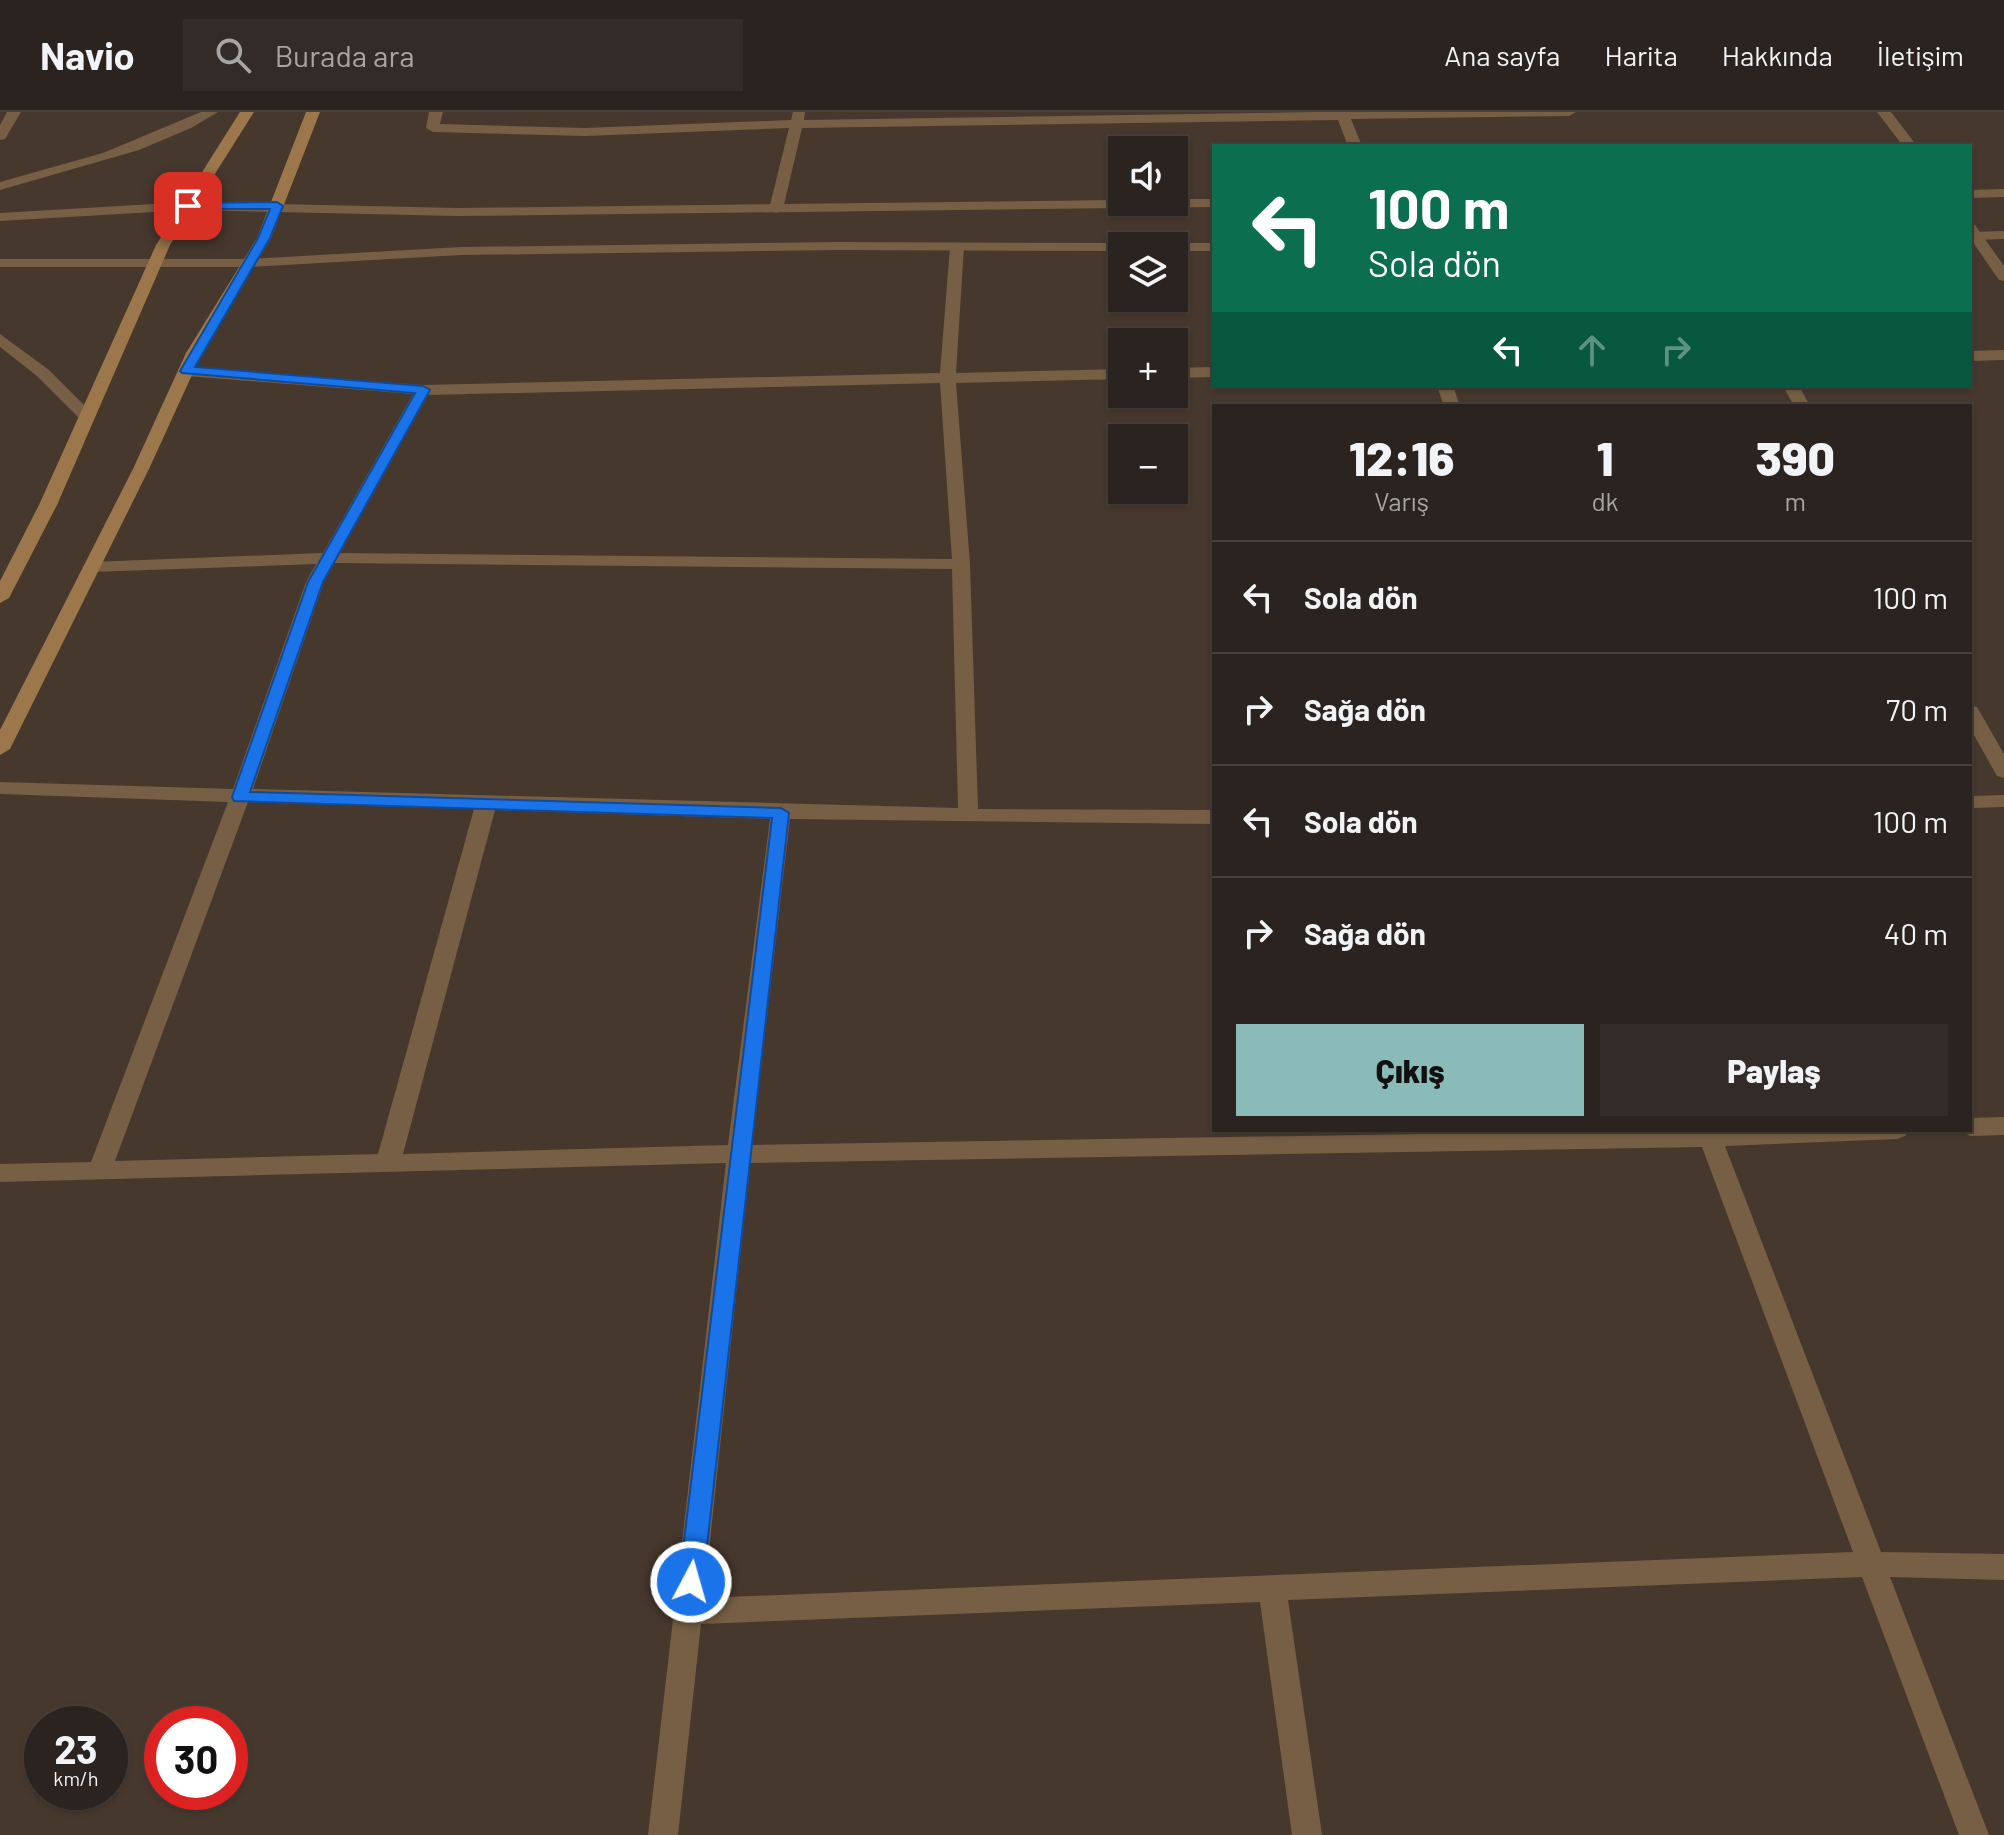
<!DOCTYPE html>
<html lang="tr">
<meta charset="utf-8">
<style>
:root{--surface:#2b231f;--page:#332b28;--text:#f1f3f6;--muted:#a6a4a4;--line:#47403d;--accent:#8bbbb9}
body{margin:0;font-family:Barlow,sans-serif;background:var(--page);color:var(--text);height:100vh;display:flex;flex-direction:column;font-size:30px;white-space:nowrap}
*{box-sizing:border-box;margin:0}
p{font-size:26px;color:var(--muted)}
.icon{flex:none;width:44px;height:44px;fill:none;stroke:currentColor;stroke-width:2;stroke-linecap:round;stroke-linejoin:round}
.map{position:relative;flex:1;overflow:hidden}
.panel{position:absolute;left:1212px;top:292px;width:760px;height:728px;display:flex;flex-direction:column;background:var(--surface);border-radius:0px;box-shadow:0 2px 6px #0004,0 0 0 2px var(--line)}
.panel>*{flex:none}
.hud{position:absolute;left:1212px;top:32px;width:760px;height:244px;border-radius:0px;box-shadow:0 2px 6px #0004,0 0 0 2px var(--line);background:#0b6e4f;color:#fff;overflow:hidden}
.fabs{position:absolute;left:1108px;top:24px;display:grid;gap:16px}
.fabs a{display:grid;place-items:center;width:80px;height:80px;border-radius:0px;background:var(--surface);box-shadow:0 2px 6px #0004,0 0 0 2px var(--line);font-size:40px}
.speed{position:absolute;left:24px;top:1594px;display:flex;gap:16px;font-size:40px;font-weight:700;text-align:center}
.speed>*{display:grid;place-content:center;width:104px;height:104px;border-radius:50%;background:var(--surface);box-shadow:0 2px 6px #0004,0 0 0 2px var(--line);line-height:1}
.speed small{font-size:20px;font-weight:400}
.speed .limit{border:12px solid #d22;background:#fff;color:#111}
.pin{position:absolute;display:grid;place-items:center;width:68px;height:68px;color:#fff;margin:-34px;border-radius:16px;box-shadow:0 4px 12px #0006}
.me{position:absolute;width:88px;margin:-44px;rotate:6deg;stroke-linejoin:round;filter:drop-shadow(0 0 6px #0008)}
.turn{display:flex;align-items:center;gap:28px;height:168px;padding:0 24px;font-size:36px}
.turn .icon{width:104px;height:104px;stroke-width:2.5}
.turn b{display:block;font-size:56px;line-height:68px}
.lanes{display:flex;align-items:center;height:76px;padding:0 24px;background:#0003;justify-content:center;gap:40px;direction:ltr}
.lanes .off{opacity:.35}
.eta{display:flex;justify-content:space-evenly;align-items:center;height:136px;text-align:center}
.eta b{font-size:48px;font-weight:800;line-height:56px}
.cta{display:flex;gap:16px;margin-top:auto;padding:16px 24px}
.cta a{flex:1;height:92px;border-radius:0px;background:var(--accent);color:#111;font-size:32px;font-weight:800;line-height:92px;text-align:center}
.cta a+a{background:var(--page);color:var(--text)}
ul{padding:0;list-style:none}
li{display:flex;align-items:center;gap:24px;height:112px;padding:0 24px;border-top:2px solid var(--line)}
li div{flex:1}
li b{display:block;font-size:30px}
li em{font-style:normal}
header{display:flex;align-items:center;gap:48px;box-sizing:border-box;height:112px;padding:0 40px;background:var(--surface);border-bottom:2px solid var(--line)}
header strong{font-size:38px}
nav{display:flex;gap:44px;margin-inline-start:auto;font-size:28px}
.search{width:560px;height:72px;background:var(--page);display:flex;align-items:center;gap:20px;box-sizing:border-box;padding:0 28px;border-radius:0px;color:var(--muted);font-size:30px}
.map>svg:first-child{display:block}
</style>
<header>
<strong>Navio</strong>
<div class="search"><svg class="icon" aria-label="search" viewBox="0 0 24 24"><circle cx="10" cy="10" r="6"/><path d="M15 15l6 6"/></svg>Burada ara</div>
<nav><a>Ana sayfa</a><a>Harita</a><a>Hakkında</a><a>İletişim</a></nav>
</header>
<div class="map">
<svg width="2004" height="1723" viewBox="0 0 2004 1723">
<rect width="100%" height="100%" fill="#392f29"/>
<path fill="#47382e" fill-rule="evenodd" d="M0,0H2004V1723H0ZM1214,34H1970V274H1214ZM1122,38H1174V90H1122ZM1122,134H1174V186H1122ZM1122,230H1174V282H1122ZM1214,294H1970V1018H1214ZM1122,326H1174V378H1122ZM42,1612H110V1680H42ZM162,1612H230V1680H162Z"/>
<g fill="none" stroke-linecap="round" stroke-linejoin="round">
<g fill="#765f44" fill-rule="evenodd">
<path d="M7,0H21L5,27L0,28V13Z"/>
<path d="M429,0H443L440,12L585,16L791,8L793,0H805L804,8L1317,0H1576L1569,4L1351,7L1362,34H1348L1338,8L802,16L783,97L776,101L769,97L789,16L585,24L433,20L426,16Z"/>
<path d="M1877,0H1891L1917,34H1903Z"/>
<path d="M1970,112L1975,113L2004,154V169L1999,168L1970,126Z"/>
<path d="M957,131L964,135L956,261L1122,257V267L956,271L970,452L978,697L1214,698V712L790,707L752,1033L1656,1018H1909L1905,1024L1897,1027L1725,1034L1881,1440L2004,1442V1468L1890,1465L1989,1723H1959L1862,1465L1288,1488L1322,1723H1292L1260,1490L701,1512L678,1723H648L726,1051L0,1070V1052L91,1050L228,690L0,682V670L233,677L306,470L316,452L91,460L82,455L91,450L323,441L413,282L187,264L181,262V256L423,273L940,261L950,135ZM940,271L952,447L340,441L428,283ZM334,451L952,457L958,696L253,677L324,470ZM248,690L474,697L378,1042L115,1049ZM495,698L770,707L728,1033L403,1042ZM1702,1035L1853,1440L704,1486L750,1051Z"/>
<path d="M2004,238V248L1970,249V239Z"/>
<path d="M1214,255V265L1174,266V256Z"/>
<path d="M1437,274H1453L1460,294H1444Z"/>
<path d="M1783,274H1799L1810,294H1794Z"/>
<path d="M1970,593L1977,595L2004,642V666L1997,664L1970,616Z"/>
<path d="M2004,683V695L1970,696V684Z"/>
<path d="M2004,1005V1023L1970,1024L1960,1018H1970V1006Z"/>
</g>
<g fill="#765f44" fill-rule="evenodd">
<path d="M201,0H218L191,16L139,38L0,78V70L103,41Z"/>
<path d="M2004,77V85L1970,86V78Z"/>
<path d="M1174,87H1214V95L458,104L188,98L0,109V101L188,90L458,96L1122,88L1174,90Z"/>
<path d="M2004,119V127L1970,128V120Z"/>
<path d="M839,130L1122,131L1129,134H1122V139L839,138L461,143L249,155H0V147H249L461,135Z"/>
<path d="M1174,131H1214V139H1174V134H1167Z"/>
<path d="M0,222L49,258L93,302V308H81L37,264L0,235Z"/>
</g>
<g fill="#9b774b" fill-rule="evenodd">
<path d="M240,0H254L170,133L57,393L9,486L0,491V469L39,393L156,133Z"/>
<path d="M306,0H320L271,126L202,241L149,357L10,637L0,643V618L133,357L186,241L257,126Z"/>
</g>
</g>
<path fill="#1a73e8" stroke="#114b97" stroke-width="2" d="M277,90L283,94L270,126L195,255L423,274L430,278L323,470L250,680L781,696L789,701L703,1470L699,1477L691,1480L683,1477L679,1470L772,706L234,689L232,685L308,470L415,281L182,261L180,259L258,126L270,97H188L182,94L188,91Z"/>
</svg>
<div class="fabs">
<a><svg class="icon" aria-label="sound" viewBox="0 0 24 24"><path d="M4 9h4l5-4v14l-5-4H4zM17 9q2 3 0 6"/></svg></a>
<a><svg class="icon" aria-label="layers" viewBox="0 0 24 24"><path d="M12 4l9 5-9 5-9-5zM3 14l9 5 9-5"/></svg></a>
<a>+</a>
<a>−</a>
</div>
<div class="speed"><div>23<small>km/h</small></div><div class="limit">30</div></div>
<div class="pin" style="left:188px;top:94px;background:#d93025"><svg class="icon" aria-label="arrive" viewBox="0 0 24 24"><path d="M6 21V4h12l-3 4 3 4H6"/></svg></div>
<svg class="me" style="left:691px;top:1470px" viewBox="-20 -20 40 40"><circle r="17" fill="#1a73e8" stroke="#fff" stroke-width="3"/><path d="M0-11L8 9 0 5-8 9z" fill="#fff"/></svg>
<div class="hud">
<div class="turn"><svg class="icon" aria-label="left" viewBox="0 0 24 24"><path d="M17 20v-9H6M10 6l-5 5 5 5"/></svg><div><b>100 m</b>Sola dön</div></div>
<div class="lanes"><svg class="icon" aria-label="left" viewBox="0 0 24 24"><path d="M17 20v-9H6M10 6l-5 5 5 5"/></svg><svg class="icon off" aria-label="ahead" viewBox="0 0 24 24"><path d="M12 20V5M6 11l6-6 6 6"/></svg><svg class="icon off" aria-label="right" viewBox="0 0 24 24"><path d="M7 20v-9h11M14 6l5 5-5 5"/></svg></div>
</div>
<section class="panel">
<div class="eta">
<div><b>12:16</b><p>Varış</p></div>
<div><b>1</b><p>dk</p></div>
<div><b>390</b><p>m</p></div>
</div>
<ul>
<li><svg class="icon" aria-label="left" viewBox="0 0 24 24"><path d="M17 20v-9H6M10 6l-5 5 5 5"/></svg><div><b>Sola dön</b></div><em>100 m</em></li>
<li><svg class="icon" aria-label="right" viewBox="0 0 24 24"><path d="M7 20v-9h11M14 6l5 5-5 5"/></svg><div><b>Sağa dön</b></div><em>70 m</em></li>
<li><svg class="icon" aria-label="left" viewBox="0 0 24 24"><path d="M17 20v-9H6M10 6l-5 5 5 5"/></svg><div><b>Sola dön</b></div><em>100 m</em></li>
<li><svg class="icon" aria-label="right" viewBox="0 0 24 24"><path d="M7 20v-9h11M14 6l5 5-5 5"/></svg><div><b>Sağa dön</b></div><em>40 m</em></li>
</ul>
<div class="cta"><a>Çıkış</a><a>Paylaş</a></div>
</section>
</div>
